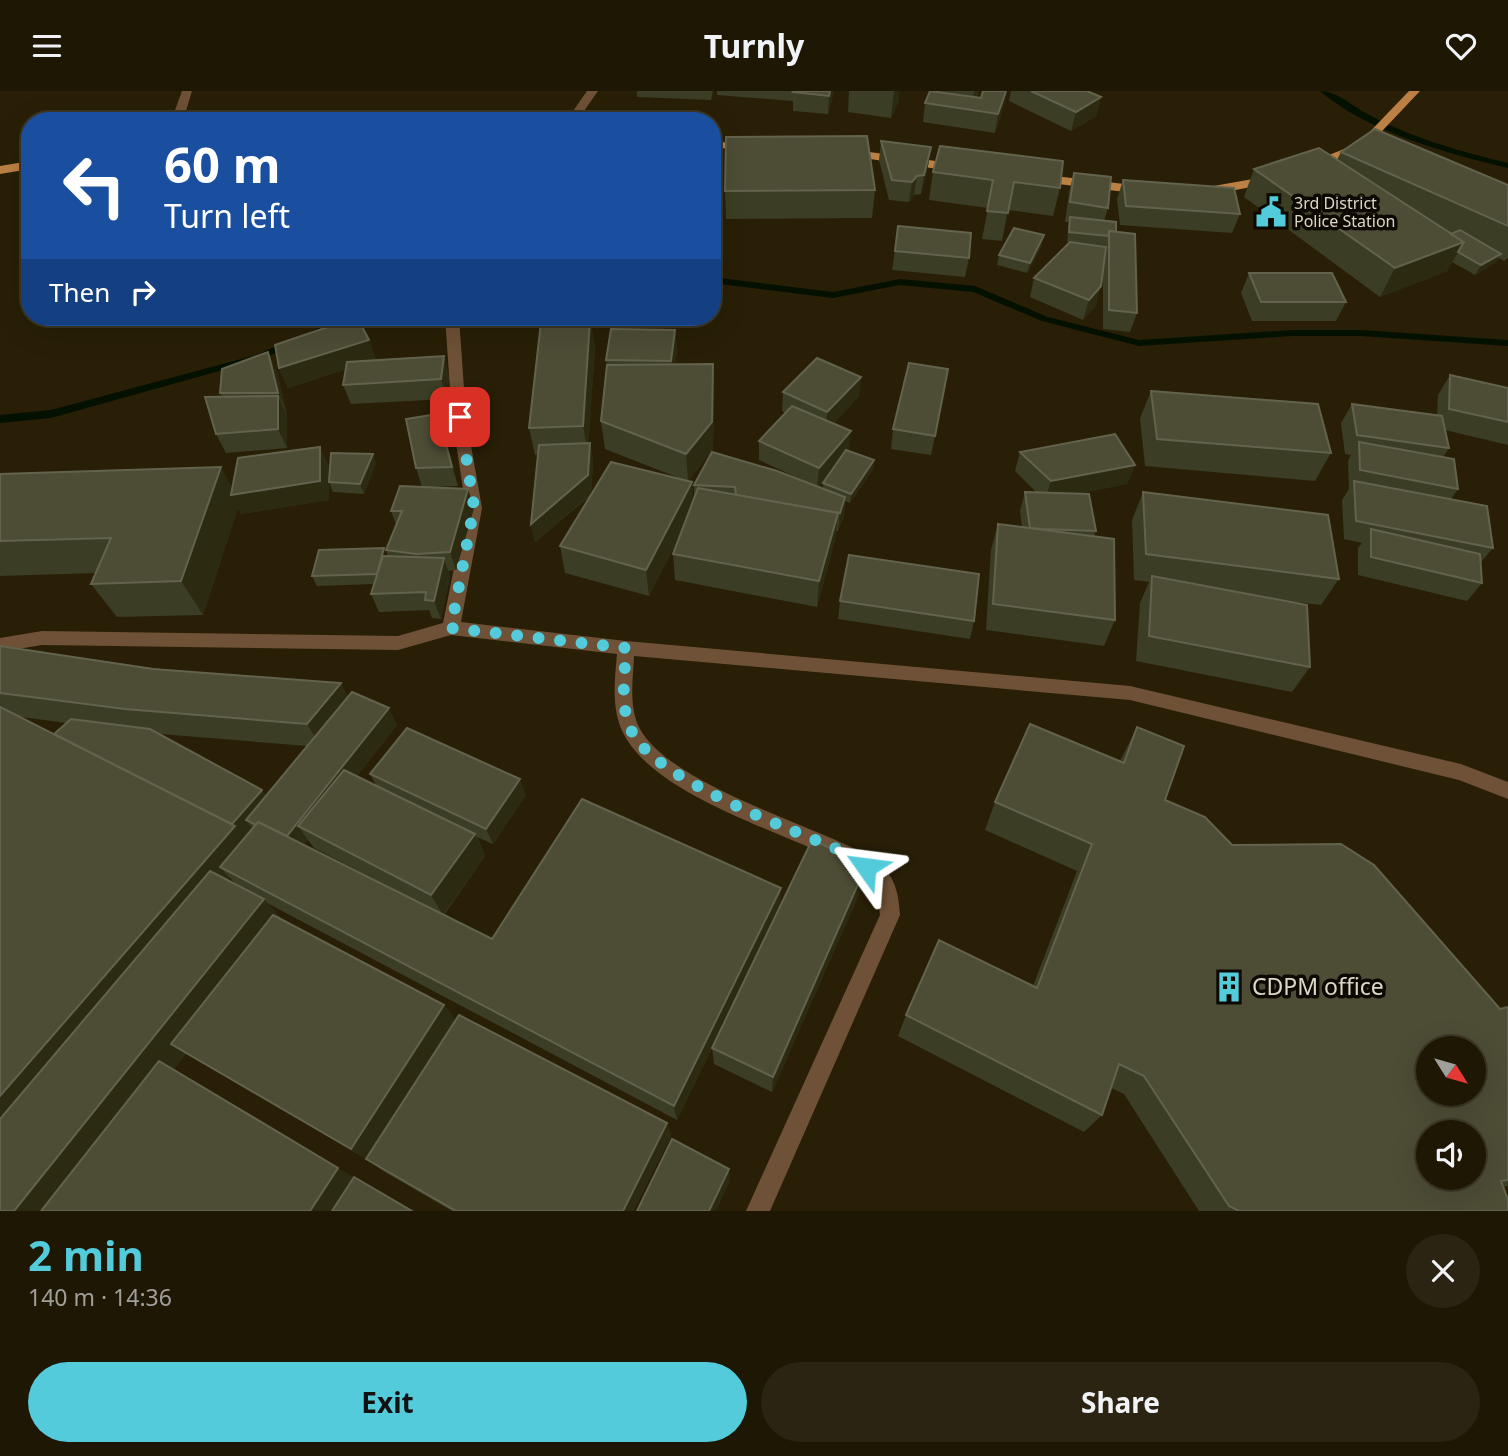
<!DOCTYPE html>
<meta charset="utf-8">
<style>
:root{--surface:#1e1704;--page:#2b2413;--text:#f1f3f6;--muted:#a19f9a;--line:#3c3626;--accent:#53cbdb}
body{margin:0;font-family:"Noto Sans",sans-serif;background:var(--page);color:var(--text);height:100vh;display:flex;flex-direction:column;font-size:26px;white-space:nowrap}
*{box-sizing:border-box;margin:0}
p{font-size:23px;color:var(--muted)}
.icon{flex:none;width:38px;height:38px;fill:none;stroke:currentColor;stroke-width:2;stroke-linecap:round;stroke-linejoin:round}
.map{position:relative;height:1120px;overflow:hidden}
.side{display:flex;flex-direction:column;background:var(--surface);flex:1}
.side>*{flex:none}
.banner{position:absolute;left:21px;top:21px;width:700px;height:214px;border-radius:28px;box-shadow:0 7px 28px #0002,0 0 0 2px var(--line);background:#1a4fa0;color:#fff;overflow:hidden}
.needle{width:46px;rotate:127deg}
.tools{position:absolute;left:1416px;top:945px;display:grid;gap:14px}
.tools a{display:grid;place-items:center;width:70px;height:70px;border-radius:50%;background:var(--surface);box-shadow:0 7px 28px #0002,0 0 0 2px var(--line);font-size:35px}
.pin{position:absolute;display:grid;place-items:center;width:60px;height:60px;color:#fff;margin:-30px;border-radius:14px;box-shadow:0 4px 10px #0006}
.me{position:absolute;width:77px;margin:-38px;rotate:301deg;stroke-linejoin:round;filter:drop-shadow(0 0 5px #0008)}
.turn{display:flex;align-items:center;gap:24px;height:147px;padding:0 28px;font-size:32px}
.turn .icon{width:91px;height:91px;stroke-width:2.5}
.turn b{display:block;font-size:49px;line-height:60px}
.then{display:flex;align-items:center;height:66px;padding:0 28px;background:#0003;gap:14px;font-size:26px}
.round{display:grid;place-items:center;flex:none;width:74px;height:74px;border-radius:37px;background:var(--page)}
.headline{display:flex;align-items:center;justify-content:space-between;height:119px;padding:0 28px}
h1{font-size:42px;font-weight:700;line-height:52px;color:var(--accent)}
.action{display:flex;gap:14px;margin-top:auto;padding:14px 28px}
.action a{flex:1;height:80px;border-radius:42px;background:var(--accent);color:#111;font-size:28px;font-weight:700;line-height:80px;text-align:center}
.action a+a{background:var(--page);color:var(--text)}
header{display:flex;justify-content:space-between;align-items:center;height:91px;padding:0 28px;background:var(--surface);font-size:32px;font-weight:700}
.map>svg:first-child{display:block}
</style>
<header><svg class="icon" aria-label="menu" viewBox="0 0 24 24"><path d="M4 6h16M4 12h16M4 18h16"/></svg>Turnly<svg class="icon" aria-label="heart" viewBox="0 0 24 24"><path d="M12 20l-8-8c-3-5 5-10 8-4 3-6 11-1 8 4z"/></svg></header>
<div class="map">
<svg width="1508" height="1120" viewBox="0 0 1508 1120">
<rect width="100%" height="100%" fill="#281f06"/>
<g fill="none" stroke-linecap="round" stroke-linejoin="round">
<g fill="#041100" fill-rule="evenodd">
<path d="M1320,0C1336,0 1350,13 1364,21C1408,46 1459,60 1508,72V77C1449,63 1367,41 1320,0Z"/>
<path d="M712,186L833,201L900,188L975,195L1048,226L1139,249L1293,239H1361L1508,249V255L1361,245H1293L1139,255L1042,230L973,201L900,194L833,207L712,192Z"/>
<path d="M342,226H355L309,247H303L301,245Z"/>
<path d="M290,249L295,252L293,254L262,268L51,327L0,332V324L51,319L256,264Z"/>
</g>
<g fill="#6e5136" fill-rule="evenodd">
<path d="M182,0H192L183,30H171Z"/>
<path d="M587,0H598L577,30H566Z"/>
<path d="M445,226H459L466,326L482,417L461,531L626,550L1130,595L1461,673L1508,691V708L1459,689L1130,609L634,565C633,587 629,613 638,634C664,692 814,734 869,765C893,780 898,796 900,824L770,1120H746L880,824C878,800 875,791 855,778C792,742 643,705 619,632C612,610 615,586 617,563L451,544L398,559L42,554L0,561V547L42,540L398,545L443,532L466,417L452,326Z"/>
</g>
<g fill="#bc8044" fill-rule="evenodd">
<path d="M1409,0H1420L1367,56L1317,78H1309V72L1359,52Z"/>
<path d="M712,51L749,52L755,55L749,58L712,57Z"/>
<path d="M847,58L958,73L964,77L958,81L843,64L841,62Z"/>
<path d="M30,70V78L0,83V75Z"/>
<path d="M1037,83L1142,95L1148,99L1142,103L1033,90V84Z"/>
<path d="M1270,85L1276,89L1274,92L1208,104L1202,100L1208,96Z"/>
</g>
</g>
<g fill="#3b3d24" fill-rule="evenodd">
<path d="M637,0H713L711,9L637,6Z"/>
<path d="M717,0H834L828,23L793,20V10L717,4Z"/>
<path d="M849,0H899V9L891,27L848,21Z"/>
<path d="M930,0H979L977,7H1006L995,42L923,31L925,12Z"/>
<path d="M1011,0H1087L1101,6L1096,25L1071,40L1009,10Z"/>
<path d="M881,50L931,56L928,75L921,103L914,104L909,111L889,109L879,69Z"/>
<path d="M1341,61L1508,94V167L1504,170L1499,167L1495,172L1475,184L1452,171L1447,180L1380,206L1244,106L1254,78L1337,69Z"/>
<path d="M933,81L1060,97L1053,125L1008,119L1002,150L982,148L988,117L929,109Z"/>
<path d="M1074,82L1108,117L1104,130L1116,141L1137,222L1130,241L1103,238V179L1096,215L1083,229L1030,206L1034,187L1069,151H1067L1069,131H1065L1069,101ZM1076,152L1105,155V156Z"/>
<path d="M1123,89L1240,123L1232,142L1120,134L1117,108Z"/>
<path d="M875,99L872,127L726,128L725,100Z"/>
<path d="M1042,154L1027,182L997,174L999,164Z"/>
<path d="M895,160L969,167L965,186L892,179Z"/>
<path d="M1249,182L1346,211L1336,230H1252L1241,202Z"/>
<path d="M590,229L595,257L588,352H590L593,371L591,403L684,389L605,358L601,330L607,276L606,269L675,239L677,259L675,273H713L714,301L713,359L688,390L692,391L693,409L694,406V394L811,393L759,369V350L785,322L782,320L783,301L861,286L859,305L833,333L849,360L874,369L873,378L850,412L845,410L844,425L838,440H836L835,449L817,516L675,489L673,463L678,448L649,505L565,482L560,455L591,404L535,451L531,433L538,364H535L529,337ZM832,379L823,392V398L818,396Z"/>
<path d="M376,268L371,270L449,285L447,308L351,313L343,294L346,278L288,297L279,277Z"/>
<path d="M277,281L287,324V357L226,362L216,343L222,306L220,302Z"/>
<path d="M1450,284L1508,297V354L1445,339L1449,357L1443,366L1458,398L1451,408L1493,457L1481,471L1482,492L1467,510L1358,484V457L1362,452L1344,448L1342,409L1349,398L1348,370L1351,364L1345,363L1341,332L1352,313L1437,325L1438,304Z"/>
<path d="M945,297L931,364L891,358L893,338Z"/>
<path d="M1151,300L1331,362L1315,390L1145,375L1140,327Z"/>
<path d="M444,342L458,395L429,396L474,417L456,479L448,480L450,486L441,528L432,527L429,519L379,521L371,503L374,493L317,495L312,485L388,465L386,459L396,434L391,420L422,396L416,377Z"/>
<path d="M1020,361L1135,374L1127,393L1076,403L1096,440L1094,445L1115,529L1104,555L986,539L991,459L998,433L1022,436L1020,420L1025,401L1037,402L1015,380Z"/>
<path d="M376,372L364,403L333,401L329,391Z"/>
<path d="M329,375V409L241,423L238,417L203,524L117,526L91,493L96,482L0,485V383L232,396Z"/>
<path d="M1143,401L1339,488L1321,514L1271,508L1310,576L1292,601L1136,570L1140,512L1149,491L1134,489L1132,429Z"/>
<path d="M840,510L974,530L970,548L838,528Z"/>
<path d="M0,555L348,605L397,634L357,685L376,694L370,683L526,704L493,753L477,746L485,765L444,824L492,848L781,797L780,815L863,794L772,1001L714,973L712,957L677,1029L267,812L284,830L444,914L455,930L667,1032L671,1045L633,1120H452L383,1080L368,1069L186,963L174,978L354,1087L0,1120ZM21,626L67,632L54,643ZM160,643L307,655L266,705ZM308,749L314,757L407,805L304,754ZM229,786L236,793L227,788Z"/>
<path d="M1137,636L1165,709L1232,754L1500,918L1508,916V1095L1503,1096L1508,1120H1199L1124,1003L1111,997L1102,1024L1084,1041L898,945L906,924L1033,895L1077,780L985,739L995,711L1120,670Z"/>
</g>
<g fill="#2c2a11">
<path d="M830,0H834L828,23L829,5Z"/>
<path d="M894,0H899V9L891,27Z"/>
<path d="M975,0H979L971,21L974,2Z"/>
<path d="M1006,0H1007L1006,7L995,42L998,23Z"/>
<path d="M1101,6L1096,25L1071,40L1076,21Z"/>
<path d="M931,56L928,75L921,103L924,84Z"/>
<path d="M917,85L914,104L909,111L912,91Z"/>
<path d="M1044,144L1042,154L1027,182L1030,172Z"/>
<path d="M1464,151L1447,180L1380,206L1395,177Z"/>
<path d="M1501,163L1495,172L1475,184L1481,174Z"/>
<path d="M1101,195L1096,215L1083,229L1089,209Z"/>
<path d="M590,229L595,257L588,362L583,335Z"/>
<path d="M675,239L677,259L673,289L671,270Z"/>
<path d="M369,249L376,268L288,297L279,277Z"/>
<path d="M268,261L277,281L287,322L278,302Z"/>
<path d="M444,265L449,285L447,308L441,288Z"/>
<path d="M713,273L714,301L713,359L688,390L686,363Z"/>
<path d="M861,286L859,305L826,341L827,321Z"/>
<path d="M278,305L287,324V357L278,338Z"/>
<path d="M438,323L444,342L458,395L452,376Z"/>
<path d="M851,340L849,360L817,396L819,377Z"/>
<path d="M590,352L593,371L591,403L535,451L531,433Z"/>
<path d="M320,356L329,375V409L241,423L238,417L203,524L181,490L221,376L236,403Z"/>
<path d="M373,363L376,372L364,403L360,393Z"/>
<path d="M874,369L873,378L850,412L851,403Z"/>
<path d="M1135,374L1127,393L1045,409L1051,390Z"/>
<path d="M692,391L694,418L649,505L646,479Z"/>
<path d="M468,398L474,417L456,479L450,461Z"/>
<path d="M845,406L844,425L838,440L840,422Z"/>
<path d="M838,422L835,449L817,516L819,490Z"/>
<path d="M444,467L450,486L441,528L434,510Z"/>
<path d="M341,592L354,616L322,657L307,633Z"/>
<path d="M389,617L397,634L312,743L298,735L308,749L297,763L285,748Z"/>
<path d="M520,688L526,704L493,753L486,738Z"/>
<path d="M262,699L274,715L246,729L253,738L220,776L229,786L0,1055V1005L229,736Z"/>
<path d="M475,743L485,765L443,824L431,804Z"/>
<path d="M867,773L863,794L772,1001L773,986Z"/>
<path d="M781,797L780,818L677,1029L674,1015Z"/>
<path d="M264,808L287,833L171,953L186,963L64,1120H14Z"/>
<path d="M444,914L457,931L368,1070L351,1058Z"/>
<path d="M667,1032L671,1045L633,1120H623Z"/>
<path d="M338,1077L356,1088L336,1120H310Z"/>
<path d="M729,1078L730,1090L716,1120H709Z"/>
</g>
<g fill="#4d4d36" stroke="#63634d" stroke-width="2" fill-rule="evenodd">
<path d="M794,0H830L829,5L793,1Z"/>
<path d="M930,0L981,7L983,0H1006L998,23L925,12Z"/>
<path d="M1031,0H1087L1101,6L1076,21Z"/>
<path d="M1375,38L1508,94V135L1341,61Z"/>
<path d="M867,45L875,99L725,100L726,46Z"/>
<path d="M881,50L931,56L924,84L917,85L912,91L892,89Z"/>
<path d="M940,55L1063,70L1060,97L1014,91L1008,122L987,120L993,89L933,81Z"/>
<path d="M1319,57L1464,151L1395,177L1254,78Z"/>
<path d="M1074,82L1111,86L1108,117L1070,111Z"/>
<path d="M1123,89L1234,97L1240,123L1126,115Z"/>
<path d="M1070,126L1116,131V141L1109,140L1108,145L1069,141Z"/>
<path d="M898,135L971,142L969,167L895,160Z"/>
<path d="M1014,137L1044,144L1030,172L999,164Z"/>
<path d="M1460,139L1501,163L1481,174L1458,161L1464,151L1451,143Z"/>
<path d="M1109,140L1135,143L1137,222L1109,219Z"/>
<path d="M1070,151L1106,156L1101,195L1089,209L1034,187Z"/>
<path d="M1249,182H1332L1346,211H1261Z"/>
<path d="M357,226L369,249L279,277L275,254Z"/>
<path d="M590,229L583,335L529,337L541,231Z"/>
<path d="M611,238L675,239L671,270L606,269Z"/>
<path d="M268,261L278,302H220L222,278Z"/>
<path d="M444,265L441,288L343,294L347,271Z"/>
<path d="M817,267L861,286L827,321L783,301Z"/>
<path d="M909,272L948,278L935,345L893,338Z"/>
<path d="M713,273L712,331L686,363L601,330L607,274Z"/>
<path d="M1450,284L1508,297V331L1449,318Z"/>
<path d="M1151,300L1318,313L1331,362L1157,348Z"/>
<path d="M278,305V338L216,343L205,306Z"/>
<path d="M1352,313L1442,325L1449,357L1357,344Z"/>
<path d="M792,315L851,340L819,377L759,350Z"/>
<path d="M438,323L452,376L416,377L406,328Z"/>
<path d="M1115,343L1135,374L1051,390L1020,361Z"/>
<path d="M1359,351L1454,368L1458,398L1360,379Z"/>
<path d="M590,352L588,384L531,433L539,354Z"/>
<path d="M320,356V390L231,404L238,367Z"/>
<path d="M846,359L874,369L851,403L823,392Z"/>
<path d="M712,361L777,380L845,406L840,422L736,404L735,396L694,394Z"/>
<path d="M331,362L373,363L360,393L329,391Z"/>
<path d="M611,371L692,391L646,479L560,455Z"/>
<path d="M221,376L181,490L91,493L111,447L0,450V383Z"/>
<path d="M1354,390L1487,415L1493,457L1356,430Z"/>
<path d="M400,395L468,398L450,461L416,463L386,459L402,420H391Z"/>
<path d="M698,397L838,422L819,490L673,463Z"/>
<path d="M1025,401L1089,403L1096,440L1042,438L1030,437Z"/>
<path d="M1143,401L1328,424L1339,488L1146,463Z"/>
<path d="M998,433L1114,448L1115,529L993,513Z"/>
<path d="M1371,438L1480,463L1482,492L1371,466Z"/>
<path d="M384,457L377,483L312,485L319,459Z"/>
<path d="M849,464L979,483L974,530L840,510Z"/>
<path d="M383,465L444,467L434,510L425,509L426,501L371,503Z"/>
<path d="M1152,485L1307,514L1310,576L1149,545Z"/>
<path d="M0,555L153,578L341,592L307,633L125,618L0,602Z"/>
<path d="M352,601L389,617L287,745L258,731L256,734L246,729Z"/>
<path d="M0,616L235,735L0,1005Z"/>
<path d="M71,628L150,638L262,699L232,733L54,643Z"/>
<path d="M1030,633L1124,672L1137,636L1184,655L1165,709L1205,726L1232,754L1341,753L1374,774L1500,918L1508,916V1089L1501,1090L1508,1109V1120H1239L1229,1115L1144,985L1119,973L1102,1024L906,924L939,849L1037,897L1092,753L995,711ZM1428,957H1474V1003H1428ZM1428,1041H1474V1087H1428Z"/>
<path d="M407,637L520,688L486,738L370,683Z"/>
<path d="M344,679L475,743L431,804L298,735Z"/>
<path d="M582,708L781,797L674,1015L220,776L258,731L492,848Z"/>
<path d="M812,749L867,773L773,986L712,957Z"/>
<path d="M210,780L264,808L14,1120H0V1028Z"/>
<path d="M273,824L444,914L351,1058L171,953Z"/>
<path d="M459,924L667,1032L623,1120H456L366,1068Z"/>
<path d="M159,970L338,1077L310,1120H41Z"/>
<path d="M672,1048L729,1078L709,1120H637Z"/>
<path d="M354,1086L412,1120H332Z"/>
</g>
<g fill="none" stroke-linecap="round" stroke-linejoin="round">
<path stroke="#53cbdb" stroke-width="12" stroke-dasharray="0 21.6" d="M460,326L474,416L451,537L626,557C625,585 619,615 632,641C655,689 798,741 849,763L866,776"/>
</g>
<defs>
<g id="civic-bare" transform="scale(2.415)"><path d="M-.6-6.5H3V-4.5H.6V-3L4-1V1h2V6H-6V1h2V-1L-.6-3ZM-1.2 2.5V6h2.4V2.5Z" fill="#53cbdb" stroke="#0d0902" stroke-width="2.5" paint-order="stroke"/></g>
<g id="building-bare" transform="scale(2.415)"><path d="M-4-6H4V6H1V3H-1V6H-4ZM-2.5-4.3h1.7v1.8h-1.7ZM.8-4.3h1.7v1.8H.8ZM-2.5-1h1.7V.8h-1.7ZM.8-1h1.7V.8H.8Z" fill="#53cbdb" stroke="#0d0902" stroke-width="2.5" paint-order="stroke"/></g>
</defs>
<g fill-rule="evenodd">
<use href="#civic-bare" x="1271" y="121"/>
<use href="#building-bare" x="1229" y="896"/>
</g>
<g text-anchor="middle" stroke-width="7" stroke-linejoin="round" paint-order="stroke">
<g font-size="16" fill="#ddd7c8" stroke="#0d0902" text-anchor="start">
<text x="1294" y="118">3rd District<tspan x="1294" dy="18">Police Station</tspan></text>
</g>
<g font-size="23" fill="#ddd7c8" stroke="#0d0902" text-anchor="start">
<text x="1252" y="904">CDPM office</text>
</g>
</g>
</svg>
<div class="tools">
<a><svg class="needle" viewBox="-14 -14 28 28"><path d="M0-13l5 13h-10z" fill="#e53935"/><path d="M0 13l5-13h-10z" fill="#a19f9a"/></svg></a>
<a><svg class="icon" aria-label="sound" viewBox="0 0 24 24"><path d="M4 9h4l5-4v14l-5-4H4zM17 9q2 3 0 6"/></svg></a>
</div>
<div class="pin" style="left:460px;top:326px;background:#d93025"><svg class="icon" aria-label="arrive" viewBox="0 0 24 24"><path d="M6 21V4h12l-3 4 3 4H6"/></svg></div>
<svg class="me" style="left:866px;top:776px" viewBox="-20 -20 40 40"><path d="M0-17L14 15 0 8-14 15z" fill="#53cbdb" stroke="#fff" stroke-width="4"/></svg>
<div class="banner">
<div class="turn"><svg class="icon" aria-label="left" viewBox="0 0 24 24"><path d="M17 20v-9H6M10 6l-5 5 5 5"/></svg><div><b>60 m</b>Turn left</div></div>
<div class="then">Then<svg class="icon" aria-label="right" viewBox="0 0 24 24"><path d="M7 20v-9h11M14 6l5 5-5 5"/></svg></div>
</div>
</div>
<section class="side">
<div class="headline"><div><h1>2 min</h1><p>140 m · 14:36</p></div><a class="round"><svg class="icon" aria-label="close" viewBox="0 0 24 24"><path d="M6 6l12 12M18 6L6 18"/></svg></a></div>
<div class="action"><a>Exit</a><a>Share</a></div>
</section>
